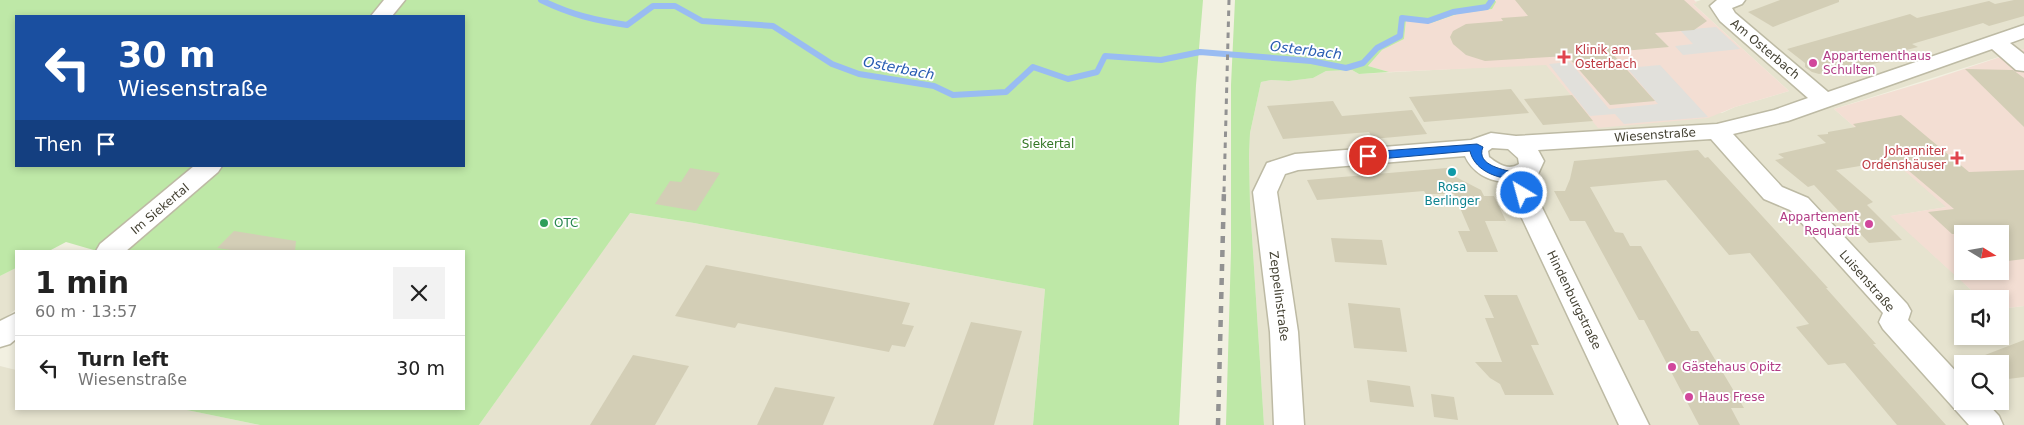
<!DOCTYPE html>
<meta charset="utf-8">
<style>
:root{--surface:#fff;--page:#f2f2f2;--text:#222;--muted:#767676;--line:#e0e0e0}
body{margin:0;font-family:"DejaVu Sans",sans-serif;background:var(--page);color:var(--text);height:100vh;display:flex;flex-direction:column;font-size:19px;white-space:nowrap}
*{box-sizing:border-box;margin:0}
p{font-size:16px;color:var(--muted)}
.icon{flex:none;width:28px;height:28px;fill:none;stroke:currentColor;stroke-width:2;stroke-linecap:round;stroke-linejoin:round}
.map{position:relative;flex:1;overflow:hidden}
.sheet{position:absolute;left:15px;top:250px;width:450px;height:160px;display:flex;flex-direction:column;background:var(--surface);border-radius:0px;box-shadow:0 2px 8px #0003}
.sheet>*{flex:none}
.guide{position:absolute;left:15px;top:15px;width:450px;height:152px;border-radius:0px;box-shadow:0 2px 8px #0003;background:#1a4fa0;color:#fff;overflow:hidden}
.needle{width:32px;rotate:101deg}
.buttons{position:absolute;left:1954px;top:225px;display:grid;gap:10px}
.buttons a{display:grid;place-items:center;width:55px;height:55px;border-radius:0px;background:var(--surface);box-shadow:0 2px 8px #0003;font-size:25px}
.pin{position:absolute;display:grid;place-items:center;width:42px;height:42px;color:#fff;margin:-21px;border:2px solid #fff;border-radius:50%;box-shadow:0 1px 5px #0007}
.me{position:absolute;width:55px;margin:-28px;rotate:323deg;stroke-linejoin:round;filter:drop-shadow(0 0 4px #0008)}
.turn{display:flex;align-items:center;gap:18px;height:105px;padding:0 20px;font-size:22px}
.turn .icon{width:65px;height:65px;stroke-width:2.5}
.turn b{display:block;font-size:35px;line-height:42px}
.then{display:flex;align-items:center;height:48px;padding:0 20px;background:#0003;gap:10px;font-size:19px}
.round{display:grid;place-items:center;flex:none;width:52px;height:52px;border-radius:0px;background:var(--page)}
.summary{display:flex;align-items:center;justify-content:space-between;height:85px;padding:0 20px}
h1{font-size:30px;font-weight:600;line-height:38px}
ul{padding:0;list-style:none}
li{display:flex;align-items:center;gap:15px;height:65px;padding:0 20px;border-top:1px solid var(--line)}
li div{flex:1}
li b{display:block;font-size:19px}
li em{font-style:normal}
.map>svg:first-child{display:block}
</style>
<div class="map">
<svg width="2024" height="425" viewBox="0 0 2024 425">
<rect width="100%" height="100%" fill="#f2f0e1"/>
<g fill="#e6e3cf" fill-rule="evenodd">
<path d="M1701,0H2024V49L1834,109L1947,207L1891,216L1981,299H1962V336H2000V309L2024,306V425H1264L1250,204L1249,156L1250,133L1261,82L1271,80L1289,81L1313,78L1326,71L1352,70L1359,74L1546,64L1577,102L1722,113L1735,107L1789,91L1692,3ZM1962,364H2000V401H1962Z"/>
<path d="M629,213L694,223L1045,289L1033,425H479Z"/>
<path d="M16,268V309L0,322V276Z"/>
<path d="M0,366L16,370V409H182L260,425H0Z"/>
</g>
<g fill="#f3ded3" fill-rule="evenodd">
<path d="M1496,0H1694L1697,3L1693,4L1789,91L1735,107L1708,118L1598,128L1546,65L1389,72L1368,66L1382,50L1404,39L1406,20L1431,23L1457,14L1492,9Z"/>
<path d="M2024,49V306L2000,309V299H1981L1890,216L1946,207L1834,109L1931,80ZM1962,234H2000V271H1962Z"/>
</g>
<g fill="#bee8a7" fill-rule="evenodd">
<path d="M0,0H1203L1196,85L1179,425H1033L1045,289L694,223L630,213L479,425H260L182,409H464V251H97L66,242L49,251H16V268L0,276ZM16,16H464V166H16Z"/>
<path d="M1235,0H1495L1496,2L1492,9L1457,14L1431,23L1406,20L1404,39L1382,50L1368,66L1389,72L1359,74L1352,70L1326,71L1313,78L1289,81L1271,80L1261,82L1250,133L1249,156L1250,204L1264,425H1226L1231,251V85Z"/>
</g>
<g fill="#e1e0db">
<path d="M1716,27L1740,49L1683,55L1675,46L1693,44L1680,30Z"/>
<path d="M1570,62L1609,109L1658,104L1627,68L1660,65L1708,117L1624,124L1615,114L1590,116L1549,64Z"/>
</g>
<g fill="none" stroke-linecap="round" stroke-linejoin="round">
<path stroke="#99bcf2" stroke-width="6" d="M541,0C572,15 594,20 627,25L653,6H675L702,21L773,26L832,64L859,74L934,86L953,95L1006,92L1033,67L1068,79L1097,72L1105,56L1161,60L1200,52L1311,61L1346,68L1363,63L1377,48L1400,36L1402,18L1428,21L1453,12L1487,7L1492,0"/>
</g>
<g fill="#d3ceb6">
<path d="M1515,0H1684L1707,21L1694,30L1655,33L1669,47L1611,52L1655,101L1610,105L1567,56L1485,61L1466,55L1453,44L1450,37L1453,31L1466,24L1503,21L1501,18L1528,16Z"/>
<path d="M1780,0H1839V2L1773,27L1748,12Z"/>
<path d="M2014,0H2024V16L1989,26L1983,23L1912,44L1918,47L1887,55L1893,59L1833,74L1830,72L1819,74L1812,72L1805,67V63L1787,49L1910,14L1917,18L1989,1L1995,4Z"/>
<path d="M1965,69L2013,70L2024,78V127Z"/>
<path d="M1511,89L1529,113L1424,122L1409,97Z"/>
<path d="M1572,95L1593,121L1543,125L1524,99Z"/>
<path d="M1333,101L1342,116L1412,110L1427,134L1373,139L1369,132L1283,139L1267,106Z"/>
<path d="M1901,115L1969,172L2024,170V259L2000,262V234H1952L1928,212L1954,209L1896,160L1836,170L1873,202L1867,205L1902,240L1869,243L1814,185L1808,187L1775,160L1784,158L1778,154L1826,143L1817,135L1828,134V132L1856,127L1853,124Z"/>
<path d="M1698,150L1705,158L1708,157L1828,288H1826L1876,344H1873L1946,425H1897L1845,363L1828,365L1796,327L1809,324L1750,253L1729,255L1666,180L1590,187L1615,232L1623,233L1630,246H1641L1691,331H1698L1744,408H1731L1740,425H1699L1644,320H1639L1585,221H1570L1554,191H1565L1570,179L1574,161Z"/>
<path d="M690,168L720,173L696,211L655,204L670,181L681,182Z"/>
<path d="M1447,168L1450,174L1481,190L1484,196H1494L1506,221H1485L1498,252H1467L1458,231H1470L1454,194H1426L1424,191L1317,200L1307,180Z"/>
<path d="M234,231L296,241L295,251H238L217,248Z"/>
<path d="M1331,238L1382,240L1387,265L1335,262Z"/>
<path d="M706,265L910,303L902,324L914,326L905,347L892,345L889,352L738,323L735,328L675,316Z"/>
<path d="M1484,295H1517L1539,345H1531L1554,395H1505L1500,384L1490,378L1475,362H1502L1485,318H1494Z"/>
<path d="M1348,303L1400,308L1407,352L1354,348Z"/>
<path d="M971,322L1022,331L994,425H933Z"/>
<path d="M2024,340V377L2008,379L2000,371V364H1993L1985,355Z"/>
<path d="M633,355L689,366L655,425H590Z"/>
<path d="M1367,380L1410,386L1414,407L1370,402Z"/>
<path d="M775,387L835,397L823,425H757Z"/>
<path d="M1431,394L1454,397L1458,420L1434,417Z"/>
</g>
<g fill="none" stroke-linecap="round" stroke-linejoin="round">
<g stroke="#bdbaa4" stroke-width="3">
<g id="street">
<path d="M384,0H405L392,16H371Z"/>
<path d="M1717,0H1745L1742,4L1732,8L1735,13L1828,92L2024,25V38L2010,43L2024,54V71L2016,70L1992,49L1788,121L1733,134L1782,187L1808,198L1907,304L1911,311L1908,320L1962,378V401H1985L1999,416L2003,425H1969L1883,329L1879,322L1883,313L1790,210L1764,199L1711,139L1538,150L1544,161L1538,174L1528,179L1649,425H1619L1505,182C1488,181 1472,172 1465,156L1298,170L1285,174L1277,192L1298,332L1304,425H1274L1270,332L1253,192L1267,163L1295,154L1471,140L1491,133L1516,136L1717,124L1774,110L1808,98L1720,21L1710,6ZM1492,148L1508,149L1518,158L1519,164C1508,171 1498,164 1489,157L1488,151Z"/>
<path d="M194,166H222L218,172L126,251H96L100,244Z"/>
<path d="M16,313V339L10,344L0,347V321Z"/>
</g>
</g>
<use href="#street" fill="#fff" fill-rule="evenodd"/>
<path stroke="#929292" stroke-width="3" stroke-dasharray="5.5 5.5" stroke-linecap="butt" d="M1224,192L1229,0"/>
<path stroke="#929292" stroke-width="4.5" stroke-dasharray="7 7" stroke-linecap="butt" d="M1218,425L1224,190"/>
</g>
<path fill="#1a73e8" stroke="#114b97" d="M1477,144L1483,147C1475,166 1506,170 1517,173L1528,193L1526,196H1518L1510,179C1493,177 1474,169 1470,151L1368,160L1362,156L1368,152Z"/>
<g fill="#e0444e" stroke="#fff" stroke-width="2">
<path d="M1561.5 49.5h5v5h5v5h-5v5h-5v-5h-5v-5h5z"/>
<path d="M1954.5 150.5h5v5h5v5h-5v5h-5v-5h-5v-5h5z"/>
</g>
<g fill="#d1479c" stroke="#fff" stroke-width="2">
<circle cx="1813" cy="63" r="5"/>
<circle cx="1869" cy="224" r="5"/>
<circle cx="1672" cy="367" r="5"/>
<circle cx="1689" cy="397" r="5"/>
</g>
<circle fill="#0f9aa8" stroke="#fff" stroke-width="2" cx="1452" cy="172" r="5"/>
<circle fill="#2e9e5b" stroke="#fff" stroke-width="2" cx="544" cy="223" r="5"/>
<g text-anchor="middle" stroke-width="4" stroke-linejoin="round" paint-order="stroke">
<g font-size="12" fill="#434032" stroke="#fff">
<text transform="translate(1765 49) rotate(40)" y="4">Am Osterbach</text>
<text transform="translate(1655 135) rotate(-4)" y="4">Wiesenstraße</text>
<text transform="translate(160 209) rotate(-40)" y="4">Im Siekertal</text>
<text transform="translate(1867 281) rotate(49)" y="4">Luisenstraße</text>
<text transform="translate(1279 296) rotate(83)" y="4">Zeppelinstraße</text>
<text transform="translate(1574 300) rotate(64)" y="4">Hindenburgstraße</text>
</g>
<g font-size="12" fill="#be3a42" stroke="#fff" text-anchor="start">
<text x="1575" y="54">Klinik am<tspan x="1575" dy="14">Osterbach</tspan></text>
<text x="1946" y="155" text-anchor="end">Johanniter<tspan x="1946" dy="14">Ordenshäuser</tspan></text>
</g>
<g font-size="12" fill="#b23c85" stroke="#fff" text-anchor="start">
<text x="1823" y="60">Appartementhaus<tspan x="1823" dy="14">Schulten</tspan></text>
<text x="1859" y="221" text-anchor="end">Appartement<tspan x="1859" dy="14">Requardt</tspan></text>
<text x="1682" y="371">Gästehaus Opitz</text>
<text x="1699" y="401">Haus Frese</text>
</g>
<g font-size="12" fill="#327624" stroke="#fff">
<text x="1048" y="148">Siekertal</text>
</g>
<g font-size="12" fill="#0d838f" stroke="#fff">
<text x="1452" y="191">Rosa<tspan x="1452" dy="14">Berlinger</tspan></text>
</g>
<g font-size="12" fill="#27864d" stroke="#fff" text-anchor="start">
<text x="554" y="227">OTC</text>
</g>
<g font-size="14" font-style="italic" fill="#285cb2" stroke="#fff">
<text transform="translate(1306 50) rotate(7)" y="5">Osterbach</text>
<text transform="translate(899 68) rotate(11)" y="5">Osterbach</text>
</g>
</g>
</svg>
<div class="buttons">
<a><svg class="needle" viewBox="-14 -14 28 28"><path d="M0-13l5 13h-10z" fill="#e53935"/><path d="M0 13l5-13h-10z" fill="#767676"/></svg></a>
<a><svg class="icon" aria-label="sound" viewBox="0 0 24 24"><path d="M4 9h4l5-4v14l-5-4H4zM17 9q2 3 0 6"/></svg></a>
<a><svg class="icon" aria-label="search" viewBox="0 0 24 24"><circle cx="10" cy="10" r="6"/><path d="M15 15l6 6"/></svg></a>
</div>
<div class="pin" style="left:1368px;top:156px;background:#d93025"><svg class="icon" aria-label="arrive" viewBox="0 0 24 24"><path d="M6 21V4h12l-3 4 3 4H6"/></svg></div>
<svg class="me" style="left:1522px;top:193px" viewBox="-20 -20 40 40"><circle r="17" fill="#1a73e8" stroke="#fff" stroke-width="3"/><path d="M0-11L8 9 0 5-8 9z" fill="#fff"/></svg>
<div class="guide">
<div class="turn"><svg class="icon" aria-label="left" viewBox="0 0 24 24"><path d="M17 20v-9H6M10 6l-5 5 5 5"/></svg><div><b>30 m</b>Wiesenstraße</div></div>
<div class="then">Then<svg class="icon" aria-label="arrive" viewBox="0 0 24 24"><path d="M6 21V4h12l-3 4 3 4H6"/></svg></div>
</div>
<section class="sheet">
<div class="summary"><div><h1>1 min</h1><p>60 m · 13:57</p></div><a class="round"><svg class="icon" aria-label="close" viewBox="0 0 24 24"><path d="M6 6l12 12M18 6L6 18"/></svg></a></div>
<ul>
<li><svg class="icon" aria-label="left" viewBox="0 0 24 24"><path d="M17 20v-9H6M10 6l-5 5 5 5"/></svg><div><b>Turn left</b><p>Wiesenstraße</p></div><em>30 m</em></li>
</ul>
</section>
</div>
